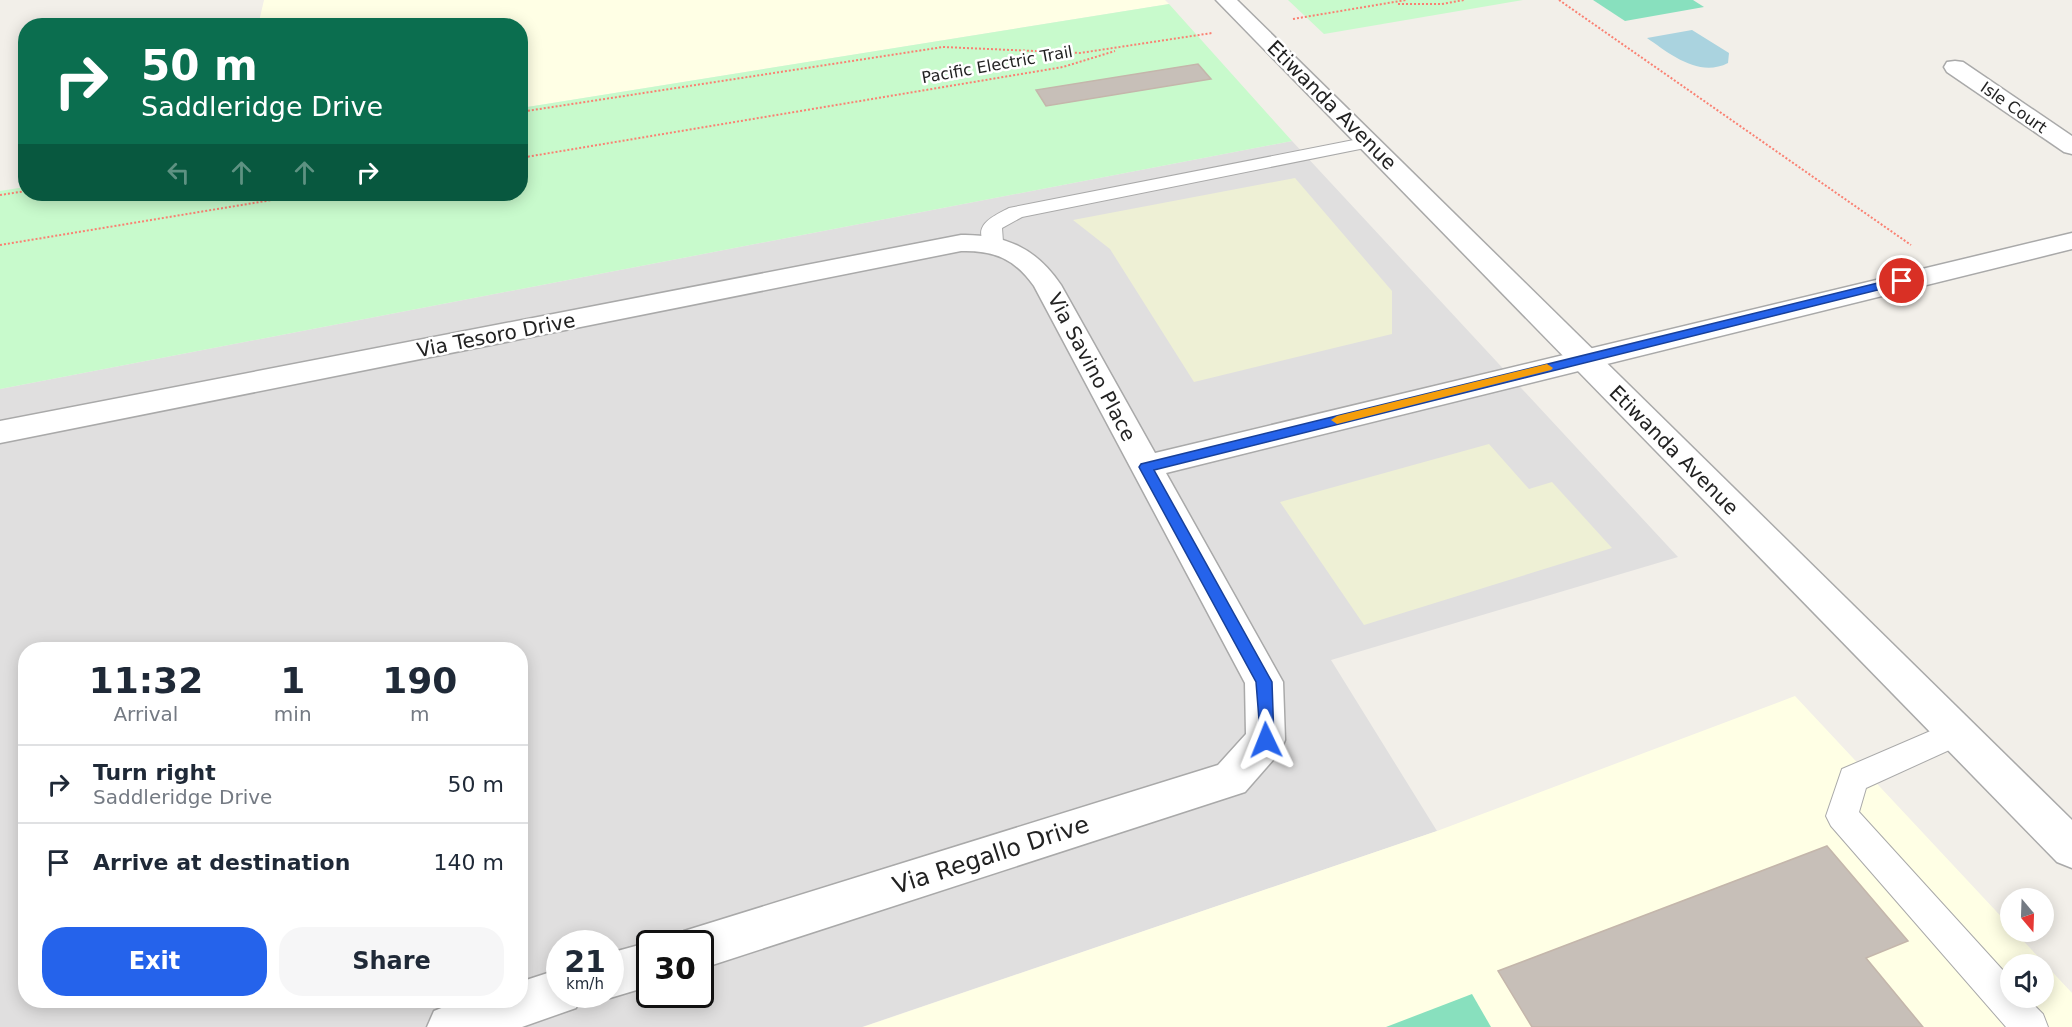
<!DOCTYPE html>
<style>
:root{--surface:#fff;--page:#f6f6f7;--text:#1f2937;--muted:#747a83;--line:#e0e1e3;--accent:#2563eb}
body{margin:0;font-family:"DejaVu Sans",sans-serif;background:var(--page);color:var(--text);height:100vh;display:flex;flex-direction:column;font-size:22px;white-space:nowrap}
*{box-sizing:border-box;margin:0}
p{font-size:20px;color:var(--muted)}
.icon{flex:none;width:33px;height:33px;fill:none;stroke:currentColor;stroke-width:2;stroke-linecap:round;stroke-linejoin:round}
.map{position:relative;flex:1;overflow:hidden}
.side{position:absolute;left:18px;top:642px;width:510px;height:366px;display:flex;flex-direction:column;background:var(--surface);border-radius:24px;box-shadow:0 3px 15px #0003}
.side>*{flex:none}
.banner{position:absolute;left:18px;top:18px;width:510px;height:183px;border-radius:24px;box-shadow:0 3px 15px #0003;background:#0b6e4f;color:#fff;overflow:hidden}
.needle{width:39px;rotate:161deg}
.fabs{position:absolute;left:2000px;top:888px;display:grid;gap:12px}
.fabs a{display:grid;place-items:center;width:54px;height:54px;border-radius:50%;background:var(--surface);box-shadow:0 3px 15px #0003;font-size:30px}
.speed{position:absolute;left:546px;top:930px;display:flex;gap:12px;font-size:30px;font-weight:700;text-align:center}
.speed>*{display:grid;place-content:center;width:78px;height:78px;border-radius:50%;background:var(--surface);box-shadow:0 3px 15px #0003;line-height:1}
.speed small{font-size:15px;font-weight:400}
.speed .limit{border:3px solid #111;border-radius:9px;background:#fff;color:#111}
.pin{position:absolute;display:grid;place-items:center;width:51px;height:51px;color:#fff;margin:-26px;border:3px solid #fff;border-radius:50%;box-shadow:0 2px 6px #0007}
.me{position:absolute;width:66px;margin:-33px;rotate:358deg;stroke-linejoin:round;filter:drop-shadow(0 0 4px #0008)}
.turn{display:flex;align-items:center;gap:21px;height:126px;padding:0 24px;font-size:27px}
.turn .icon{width:78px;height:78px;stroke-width:2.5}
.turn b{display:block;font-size:42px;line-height:51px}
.lanes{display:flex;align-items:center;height:57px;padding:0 24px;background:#0003;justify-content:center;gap:30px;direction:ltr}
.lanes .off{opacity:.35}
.eta{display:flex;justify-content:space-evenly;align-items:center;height:102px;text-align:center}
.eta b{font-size:36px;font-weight:800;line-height:42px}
.primary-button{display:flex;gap:12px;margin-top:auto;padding:12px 24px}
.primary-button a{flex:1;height:69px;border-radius:24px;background:var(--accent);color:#fff;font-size:24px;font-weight:800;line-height:69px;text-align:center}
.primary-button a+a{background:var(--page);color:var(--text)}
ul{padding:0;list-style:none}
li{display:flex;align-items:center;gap:18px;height:78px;padding:0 24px;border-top:2px solid var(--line)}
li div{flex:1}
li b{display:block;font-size:22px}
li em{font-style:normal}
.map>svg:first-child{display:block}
</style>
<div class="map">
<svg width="2072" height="1027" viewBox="0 0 2072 1027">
<rect width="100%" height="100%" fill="#f2efe9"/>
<path fill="#e0dfdf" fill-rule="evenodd" d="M1292,141L1678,557L1331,660L1437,831L862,1027H0V389ZM26,650H520V1000H26ZM560,944H610V994H560ZM650,944H700V994H650Z"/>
<g fill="#ffffe5" fill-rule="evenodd">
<path d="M264,0H1165L1169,4L521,108L520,26H258Z"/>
<path d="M1795,696L2010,926V932H2015L2072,993V1027H863L1437,831ZM2010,964H2043V998H2010Z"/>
</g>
<g fill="#eef0d5">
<path d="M1295,178L1392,291V334L1194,382L1110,249L1073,220Z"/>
<path d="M1489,444L1529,489L1552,482L1612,548L1364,625L1280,502Z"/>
</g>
<g fill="#c8facc">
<path d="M1288,0H1523L1324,34Z"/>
<path d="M1169,4L1292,141L0,389V191L25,187L26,194H520L521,108Z"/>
</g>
<g fill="#88e0be">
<path d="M1593,0H1693L1704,7L1625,21Z"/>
<path d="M1472,994L1491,1027H1386Z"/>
</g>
<path fill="#aad3df" d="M1692,30L1729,53L1728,63C1699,78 1670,54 1647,38Z"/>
<g fill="#c7bfb8" stroke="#c4b6ab" stroke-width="1.5">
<path d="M1198,64L1211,79L1046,106L1036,90Z"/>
<path d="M1827,846L1908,941L1866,958L1923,1027H1532L1498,971Z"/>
</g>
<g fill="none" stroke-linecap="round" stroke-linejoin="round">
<g stroke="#a9a9a9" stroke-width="2">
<g id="service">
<path d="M1369,137L1375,138L1378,142L1375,146L1022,217L1002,228L1003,242L1000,246H986C971,225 994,216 1009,208Z"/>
<path d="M1956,720L1967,724L1971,733L1967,742L1866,788L1859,812L2010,978V998H2027L2043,1014L2048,1027H2006L1831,826L1826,816L1842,769Z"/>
</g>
</g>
<g stroke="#a9a9a9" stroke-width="3">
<g id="minor">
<path d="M1955,61L1963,62L2072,136V154L2064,152L1947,72L1944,67L1947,62Z"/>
<path d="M2072,233V249L1166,473L1283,682L1285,740L1280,752L1245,792L700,969V944H679L684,931L1218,765L1246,734L1245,683L1034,286C1015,259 994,250 961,251L0,443V421L961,235C1005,234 1036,248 1061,285L1155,453Z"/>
<path d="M650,942L654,944H650V986L610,998L600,994H610V953Z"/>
<path d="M560,969V994H582L576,1008L522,1027H427L434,1011L461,1000H520V982Z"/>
</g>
</g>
<g stroke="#a9a9a9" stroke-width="3">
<path id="tertiary" d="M1216,0H1237L2072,820V868L2057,862Z"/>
</g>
<g stroke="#fa8072" stroke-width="2" stroke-dasharray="2 2" stroke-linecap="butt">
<path d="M1559,0L1911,245"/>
<path d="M1398,4H1442L1464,0"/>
<path d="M1293,19L1406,0"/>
<path d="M520,112L943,47L1080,53L1212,33"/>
<path d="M520,158L1063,67L1115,51"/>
<path d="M0,195L26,191"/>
<path d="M0,245L308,194"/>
</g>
<use href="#service" fill="#fff" fill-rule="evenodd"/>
<use href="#minor" fill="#fff" fill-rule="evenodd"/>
<use href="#tertiary" fill="#fff" fill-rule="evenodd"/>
</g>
<path fill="#2563eb" stroke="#184099" stroke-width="1.5" d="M1902,277L1906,278V283L1154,470L1272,682L1274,740L1272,745H1261L1256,682L1139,467L1141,464Z"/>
<path fill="#f59e0b" d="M1547,364L1553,368L1551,370L1337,424L1331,420L1337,416Z"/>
<g text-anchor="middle" stroke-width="5" stroke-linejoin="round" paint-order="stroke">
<g font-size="16" fill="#222" stroke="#fff">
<text transform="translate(997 64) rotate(-10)" y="6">Pacific Electric Trail</text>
<text transform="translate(2014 107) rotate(35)" y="6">Isle Court</text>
</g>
<g font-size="20" fill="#222" stroke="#fff">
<text transform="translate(1332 105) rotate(45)" y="7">Etiwanda Avenue</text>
<text transform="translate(496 335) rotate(-11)" y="7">Via Tesoro Drive</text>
<text transform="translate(1092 367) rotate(62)" y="7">Via Savino Place</text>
<text transform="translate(1674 450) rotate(45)" y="7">Etiwanda Avenue</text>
</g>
<g font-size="24" fill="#222" stroke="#fff">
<text transform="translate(991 855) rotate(-18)" y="8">Via Regallo Drive</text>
</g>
</g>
</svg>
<div class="fabs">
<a><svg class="needle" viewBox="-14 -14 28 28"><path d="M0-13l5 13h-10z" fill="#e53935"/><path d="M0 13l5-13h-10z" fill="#747a83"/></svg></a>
<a><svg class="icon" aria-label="sound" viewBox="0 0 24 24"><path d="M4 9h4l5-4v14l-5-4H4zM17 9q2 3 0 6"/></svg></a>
</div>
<div class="speed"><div>21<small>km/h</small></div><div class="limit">30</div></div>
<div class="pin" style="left:1902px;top:281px;background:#d93025"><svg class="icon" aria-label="arrive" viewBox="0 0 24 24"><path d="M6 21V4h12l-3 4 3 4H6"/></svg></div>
<svg class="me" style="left:1266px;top:740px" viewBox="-20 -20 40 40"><path d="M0-17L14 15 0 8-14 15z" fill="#2563eb" stroke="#fff" stroke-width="4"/></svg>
<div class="banner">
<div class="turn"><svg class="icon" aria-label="right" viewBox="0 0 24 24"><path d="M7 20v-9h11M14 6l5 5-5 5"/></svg><div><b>50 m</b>Saddleridge Drive</div></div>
<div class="lanes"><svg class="icon off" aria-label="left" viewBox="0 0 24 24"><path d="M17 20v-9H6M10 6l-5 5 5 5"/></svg><svg class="icon off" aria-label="ahead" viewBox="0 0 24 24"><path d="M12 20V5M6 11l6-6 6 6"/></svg><svg class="icon off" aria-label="ahead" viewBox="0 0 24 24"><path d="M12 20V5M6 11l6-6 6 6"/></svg><svg class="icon" aria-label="right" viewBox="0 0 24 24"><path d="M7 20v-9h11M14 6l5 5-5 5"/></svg></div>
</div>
<section class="side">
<div class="eta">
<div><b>11:32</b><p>Arrival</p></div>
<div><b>1</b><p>min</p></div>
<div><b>190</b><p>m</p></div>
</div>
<ul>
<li><svg class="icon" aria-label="right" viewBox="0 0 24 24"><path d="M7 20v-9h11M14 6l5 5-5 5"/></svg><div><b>Turn right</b><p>Saddleridge Drive</p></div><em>50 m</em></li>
<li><svg class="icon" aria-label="arrive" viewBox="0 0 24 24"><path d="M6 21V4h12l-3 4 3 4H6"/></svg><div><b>Arrive at destination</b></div><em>140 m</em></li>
</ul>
<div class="primary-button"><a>Exit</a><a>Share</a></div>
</section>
</div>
